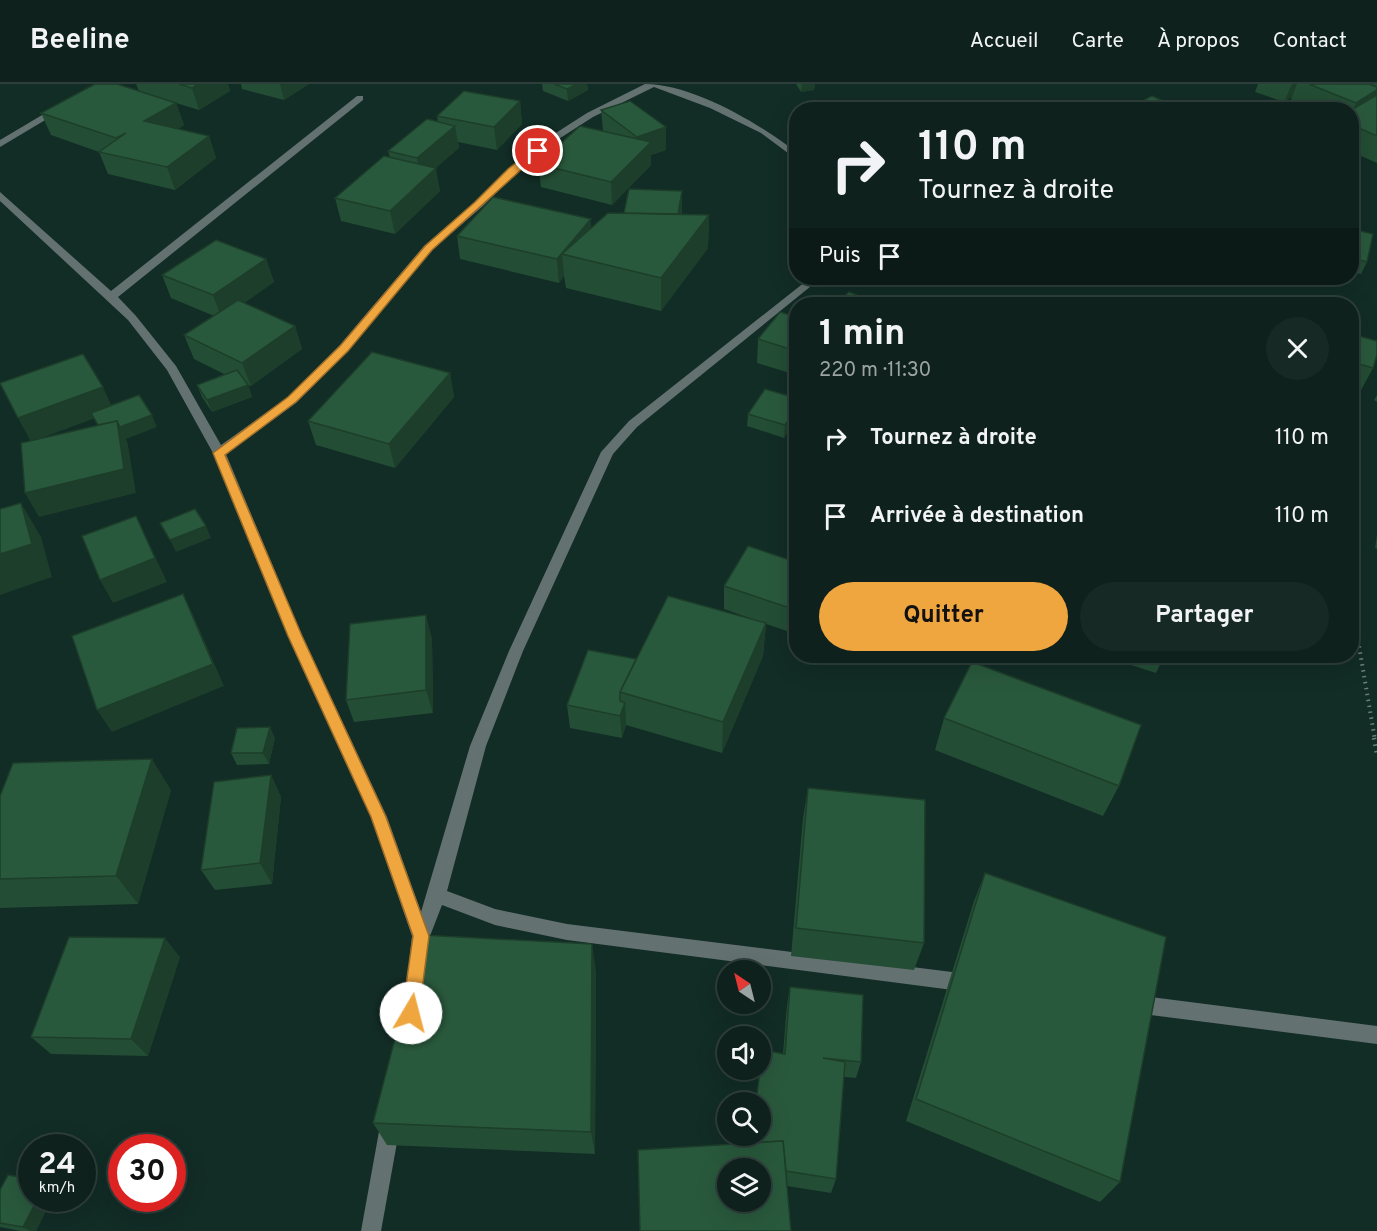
<!DOCTYPE html>
<html lang="fr">
<meta charset="utf-8">
<style>
:root{--surface:#0e211c;--page:#172925;--text:#f1f3f6;--muted:#9ba3a3;--line:#2e3e3b;--accent:#f0a63f}
body{margin:0;font-family:Overpass,sans-serif;background:var(--page);color:var(--text);height:100vh;display:flex;flex-direction:column;font-size:22px;white-space:nowrap}
*{box-sizing:border-box;margin:0}
p{font-size:20px;color:var(--muted)}
.icon{flex:none;width:33px;height:33px;fill:none;stroke:currentColor;stroke-width:2;stroke-linecap:round;stroke-linejoin:round}
.map{position:relative;flex:1;overflow:hidden}
.drawer{position:absolute;left:789px;top:213px;width:570px;height:366px;display:flex;flex-direction:column;background:var(--surface);border-radius:24px;box-shadow:0 6px 24px #0002,0 0 0 2px var(--line)}
.drawer>*{flex:none}
.guide{position:absolute;left:789px;top:18px;width:570px;height:183px;border-radius:24px;box-shadow:0 6px 24px #0002,0 0 0 2px var(--line);background:#0e211c;color:var(--text);overflow:hidden}
.needle{width:39px;rotate:325deg}
.tools{position:absolute;left:717px;top:876px;display:grid;gap:12px}
.tools a{display:grid;place-items:center;width:54px;height:54px;border-radius:50%;background:var(--surface);box-shadow:0 6px 24px #0002,0 0 0 2px var(--line);font-size:30px}
.speed{position:absolute;left:18px;top:1050px;display:flex;gap:12px;font-size:30px;font-weight:700;text-align:center}
.speed>*{display:grid;place-content:center;width:78px;height:78px;border-radius:50%;background:var(--surface);box-shadow:0 6px 24px #0002,0 0 0 2px var(--line);line-height:1}
.speed small{font-size:15px;font-weight:400}
.speed .limit{border:9px solid #d22;background:#fff;color:#111}
.pin{position:absolute;display:grid;place-items:center;width:51px;height:51px;color:#fff;margin:-26px;border:3px solid #fff;border-radius:50%;box-shadow:0 2px 6px #0007}
.me{position:absolute;width:66px;margin:-33px;rotate:8deg;stroke-linejoin:round;filter:drop-shadow(0 0 4px #0008)}
.turn{display:flex;align-items:center;gap:21px;height:126px;padding:0 30px;font-size:27px}
.turn .icon{width:78px;height:78px;stroke-width:2.5}
.turn b{display:block;font-size:42px;line-height:51px}
.then{display:flex;align-items:center;height:57px;padding:0 30px;background:#0003;gap:12px;font-size:22px}
.round{display:grid;place-items:center;flex:none;width:63px;height:63px;border-radius:32px;background:var(--page)}
.summary{display:flex;align-items:center;justify-content:space-between;height:102px;padding:0 30px}
h1{font-size:36px;font-weight:700;line-height:45px}
.action{display:flex;gap:12px;margin-top:auto;padding:12px 30px}
.action a{flex:1;height:69px;border-radius:36px;background:var(--accent);color:#111;font-size:24px;font-weight:700;line-height:69px;text-align:center}
.action a+a{background:var(--page);color:var(--text)}
ul{padding:0;list-style:none}
li{display:flex;align-items:center;gap:18px;height:78px;padding:0 30px}
li div{flex:1}
li b{display:block;font-size:22px}
li em{font-style:normal}
header{display:flex;align-items:center;gap:36px;box-sizing:border-box;height:84px;padding:0 30px;background:var(--surface);border-bottom:2px solid var(--line)}
header strong{font-size:28px}
nav{display:flex;gap:33px;margin-inline-start:auto;font-size:21px}
.map>svg:first-child{display:block}
</style>
<header>
<strong>Beeline</strong>
<nav><a>Accueil</a><a>Carte</a><a>À propos</a><a>Contact</a></nav>
</header>
<div class="map">
<svg width="1377" height="1147" viewBox="0 0 1377 1147">
<rect width="100%" height="100%" fill="#122c26"/>
<g fill="none" stroke-linecap="round" stroke-linejoin="round">
<path stroke="#6c807b" stroke-width="4" stroke-dasharray="1.5 4.5" stroke-linecap="butt" d="M1352,521L1375,656"/>
<path stroke="#6c807b" stroke-width="4.5" stroke-dasharray="1.5 5" stroke-linecap="butt" d="M1374,654L1377,670"/>
<g fill="#647171" fill-rule="evenodd">
<path d="M645,0C692,0 759,39 796,68V75L761,49L710,24L654,3L593,33L554,58L516,89L483,122L432,166L348,267L296,319L226,370L302,552L387,733L421,828L470,662L509,567L601,368L629,337L810,194H821L637,343L613,370L523,567L486,662L447,807L495,825L567,840L968,890L974,893L977,899L974,905L968,908L567,856L495,841L442,821L430,852L424,885L418,888L412,885L409,879L412,852L371,733L288,552L213,369L167,286L128,236L0,117V108L111,207L357,12H363V16L118,213L136,232L176,282L221,361L288,313L340,261L424,162L475,118L508,85L548,54L587,29Z"/>
<path d="M59,21L64,24L62,26L0,63V56Z"/>
<path d="M1135,911L1377,942V960L1135,929L1128,926L1126,920L1128,914Z"/>
<path d="M390,1032L397,1035L400,1042L381,1147H361L380,1042L383,1035Z"/>
</g>
</g>
<g fill="#234d34">
<path d="M136,0H228L230,7L199,26L176,19L184,41L178,45L209,52L216,74L175,106L108,90L99,68L51,51L41,29L139,7Z"/>
<path d="M241,0H309L284,16L242,5Z"/>
<path d="M542,0H587L588,6L568,17L543,7Z"/>
<path d="M796,0H815L814,6L801,8Z"/>
<path d="M1258,0H1377V79L1352,68V26H1308L1290,18L1292,13L1284,18L1255,8Z"/>
<path d="M520,17L522,40L497,66L458,58L459,64L435,84L440,107L395,150L341,137L335,114L390,74L388,67L438,38L437,32Z"/>
<path d="M601,26L666,43V66L651,71V81L612,121L541,103L538,80L603,47Z"/>
<path d="M682,107V130L709,131L708,164L661,227L566,204L564,192L559,199L460,175L457,152L591,135V144L624,129Z"/>
<path d="M1352,145L1367,178L1361,190L1352,188Z"/>
<path d="M266,175L274,198L244,219L295,242L302,265L251,302L248,301L252,313L212,328L202,313L197,301L226,291L194,275L184,251L214,232L171,214L162,191Z"/>
<path d="M796,233V291L757,279L758,255Z"/>
<path d="M1352,250L1373,284L1360,308L1352,305Z"/>
<path d="M450,289L454,313L395,384L316,361L308,337Z"/>
<path d="M1377,311V318L1374,316Z"/>
<path d="M796,314V335L784,354L747,342L748,330Z"/>
<path d="M1377,451V465L1375,464Z"/>
<path d="M796,478V550L766,540L763,572L722,669L626,641L622,654L570,644L567,621L636,575L755,536L724,525V502Z"/>
<path d="M432,554L433,629L354,638L346,616Z"/>
<path d="M1103,572H1164L1156,589Z"/>
<path d="M944,634L1119,702L1103,732L935,666Z"/>
<path d="M275,654L269,680L237,681L231,669Z"/>
<path d="M271,691L281,713L272,800L215,806L201,786Z"/>
<path d="M808,704L924,859L914,886L791,872L803,734Z"/>
<path d="M171,706L138,820L0,824V712Z"/>
<path d="M985,789L1120,1098L1100,1118L906,1037L974,817Z"/>
<path d="M180,873L148,972L51,970L31,953Z"/>
<path d="M596,887L595,1070L387,1061L373,1039Z"/>
<path d="M790,903L861,978L856,994L844,993L836,1095L831,1109L787,1102L751,1059L783,969L787,921Z"/>
<path d="M0,1106L32,1114H52L36,1147H20L0,1143Z"/>
</g>
<g fill="#1d3e2a">
<path d="M198,0H228L230,7L199,26L192,4Z"/>
<path d="M280,0H309L284,16Z"/>
<path d="M577,0H587L588,6L568,17L567,5Z"/>
<path d="M802,0H815L814,6L801,8Z"/>
<path d="M1292,0H1297L1292,13L1284,18Z"/>
<path d="M1377,6V12L1352,30L1356,19Z"/>
<path d="M520,17L522,40L497,66L494,43Z"/>
<path d="M176,19L184,41L152,60L144,37Z"/>
<path d="M455,42L459,64L421,97L417,74Z"/>
<path d="M666,43V66L651,71V81L612,121L611,98L638,71L637,53Z"/>
<path d="M209,52L216,74L175,106L167,83Z"/>
<path d="M436,84L440,107L395,150L390,127Z"/>
<path d="M682,107V130L677,135Z"/>
<path d="M709,131L708,164L661,227V194Z"/>
<path d="M591,135L592,158L562,170L564,192L559,199L557,175Z"/>
<path d="M266,175L274,198L222,235L213,211Z"/>
<path d="M295,242L302,265L251,302L242,279Z"/>
<path d="M450,289L454,313L395,384L389,360Z"/>
<path d="M248,301L252,313L212,328L207,316Z"/>
<path d="M103,303L114,327L31,358L18,334Z"/>
<path d="M796,324V335L784,354L785,341Z"/>
<path d="M152,331L157,343L126,355L128,361L136,409L39,433L25,409L117,337Z"/>
<path d="M21,419L41,453L52,493L0,511V470Z"/>
<path d="M136,432L167,498L113,519L100,496Z"/>
<path d="M206,442L211,454L176,468L170,456Z"/>
<path d="M183,510L194,533L224,602L112,648L97,626Z"/>
<path d="M426,531L432,554L433,629L426,606Z"/>
<path d="M766,539L763,572L722,669L723,638Z"/>
<path d="M625,619L626,641L622,654L620,632Z"/>
<path d="M270,643L275,654L269,680L263,669Z"/>
<path d="M152,675L171,706L138,820L116,792Z"/>
<path d="M271,691L281,713L272,800L260,779Z"/>
<path d="M165,854L180,873L148,972L131,955Z"/>
<path d="M592,860L596,887L595,1070L591,1048Z"/>
<path d="M38,1114H52L36,1147H30L23,1143Z"/>
</g>
<g fill="#29593c" stroke="#1d3e2a" stroke-width="1.5" fill-rule="evenodd">
<path d="M95,0H117L176,19L144,37L209,52L167,83L99,68L126,49L116,54L41,29Z"/>
<path d="M179,0H198L192,4Z"/>
<path d="M554,0H577L567,5Z"/>
<path d="M1309,0H1369L1377,3V6L1356,19Z"/>
<path d="M464,7L520,17L494,43L437,32Z"/>
<path d="M1377,11V52L1352,41L1351,26Z"/>
<path d="M1152,12L1183,26H1124Z"/>
<path d="M630,17L666,43L637,53L601,26Z"/>
<path d="M1240,18L1255,26H1222Z"/>
<path d="M427,35L455,42L417,74L388,67Z"/>
<path d="M580,42L651,58L611,98L538,80Z"/>
<path d="M384,72L436,84L390,127L335,114Z"/>
<path d="M629,105L682,107L678,130L624,129Z"/>
<path d="M493,113L591,135L557,175L457,152Z"/>
<path d="M608,129L709,131L661,194L562,170Z"/>
<path d="M1352,145L1373,150L1367,178L1352,174Z"/>
<path d="M216,156L266,175L213,211L162,191Z"/>
<path d="M849,208L880,220H835Z"/>
<path d="M1054,215L1073,220H1050Z"/>
<path d="M238,216L295,242L242,279L184,251Z"/>
<path d="M780,228L796,233V267L758,255Z"/>
<path d="M1352,250L1377,257V271L1373,284L1352,278Z"/>
<path d="M372,268L450,289L389,360L308,337Z"/>
<path d="M83,270L103,303L18,334L0,299Z"/>
<path d="M237,286L248,301L207,316L197,301Z"/>
<path d="M765,305L796,314V324L785,341L748,330Z"/>
<path d="M139,311L152,331L120,343L117,337L98,341L91,329Z"/>
<path d="M117,337L124,385L25,409L21,359Z"/>
<path d="M21,419L32,460L0,470V425Z"/>
<path d="M195,425L206,442L170,456L160,439Z"/>
<path d="M136,432L155,474L100,496L82,452Z"/>
<path d="M748,462L796,478V526L724,502Z"/>
<path d="M183,510L213,580L97,626L72,552Z"/>
<path d="M668,512L766,539L723,638L620,608Z"/>
<path d="M426,531V606L346,616L350,540Z"/>
<path d="M588,566L636,575L620,608V617L625,619L620,632L567,621Z"/>
<path d="M972,578L1141,641L1119,702L944,634Z"/>
<path d="M270,643L263,669H231L237,644Z"/>
<path d="M152,675L116,792L0,795V712L13,679Z"/>
<path d="M271,691L260,779L201,786L214,698Z"/>
<path d="M808,704L925,716L924,859L796,844Z"/>
<path d="M985,789L1166,853L1120,1098L916,1015Z"/>
<path d="M422,851L592,860L591,1048L373,1039Z"/>
<path d="M69,853L165,854L131,955L31,953Z"/>
<path d="M790,903L863,911L861,978L823,974L845,978L836,1095L786,1087L783,1057L751,1059L752,1052H760V1018H756L760,986L762,966L785,970Z"/>
<path d="M783,1057L791,1147H640L638,1066ZM728,1084H760V1118H728Z"/>
<path d="M8,1091L32,1095V1114H38L23,1143L0,1139V1106Z"/>
</g>
<path fill="#f0a63f" stroke="#9c6c29" stroke-width="1.5" d="M534,65L542,67L432,166L348,267L296,318L225,371L302,552L386,733L429,852L419,929L417,934L411,937L405,934L402,929L413,852L371,733L288,552L213,369L288,313L340,262L425,162L475,118L508,85Z"/>
</svg>
<div class="tools">
<a><svg class="needle" viewBox="-14 -14 28 28"><path d="M0-13l5 13h-10z" fill="#e53935"/><path d="M0 13l5-13h-10z" fill="#9ba3a3"/></svg></a>
<a><svg class="icon" aria-label="sound" viewBox="0 0 24 24"><path d="M4 9h4l5-4v14l-5-4H4zM17 9q2 3 0 6"/></svg></a>
<a><svg class="icon" aria-label="search" viewBox="0 0 24 24"><circle cx="10" cy="10" r="6"/><path d="M15 15l6 6"/></svg></a>
<a><svg class="icon" aria-label="layers" viewBox="0 0 24 24"><path d="M12 4l9 5-9 5-9-5zM3 14l9 5 9-5"/></svg></a>
</div>
<div class="speed"><div>24<small>km/h</small></div><div class="limit">30</div></div>
<div class="pin" style="left:538px;top:67px;background:#d93025"><svg class="icon" aria-label="arrive" viewBox="0 0 24 24"><path d="M6 21V4h12l-3 4 3 4H6"/></svg></div>
<svg class="me" style="left:411px;top:929px" viewBox="-20 -20 40 40"><circle r="19" fill="#fff"/><path d="M0-13L10 11 0 6-10 11z" fill="#f0a63f"/></svg>
<div class="guide">
<div class="turn"><svg class="icon" aria-label="right" viewBox="0 0 24 24"><path d="M7 20v-9h11M14 6l5 5-5 5"/></svg><div><b>110 m</b>Tournez à droite</div></div>
<div class="then">Puis<svg class="icon" aria-label="arrive" viewBox="0 0 24 24"><path d="M6 21V4h12l-3 4 3 4H6"/></svg></div>
</div>
<section class="drawer">
<div class="summary"><div><h1>1 min</h1><p>220 m · 11:30</p></div><a class="round"><svg class="icon" aria-label="close" viewBox="0 0 24 24"><path d="M6 6l12 12M18 6L6 18"/></svg></a></div>
<ul>
<li><svg class="icon" aria-label="right" viewBox="0 0 24 24"><path d="M7 20v-9h11M14 6l5 5-5 5"/></svg><div><b>Tournez à droite</b></div><em>110 m</em></li>
<li><svg class="icon" aria-label="arrive" viewBox="0 0 24 24"><path d="M6 21V4h12l-3 4 3 4H6"/></svg><div><b>Arrivée à destination</b></div><em>110 m</em></li>
</ul>
<div class="action"><a>Quitter</a><a>Partager</a></div>
</section>
</div>
